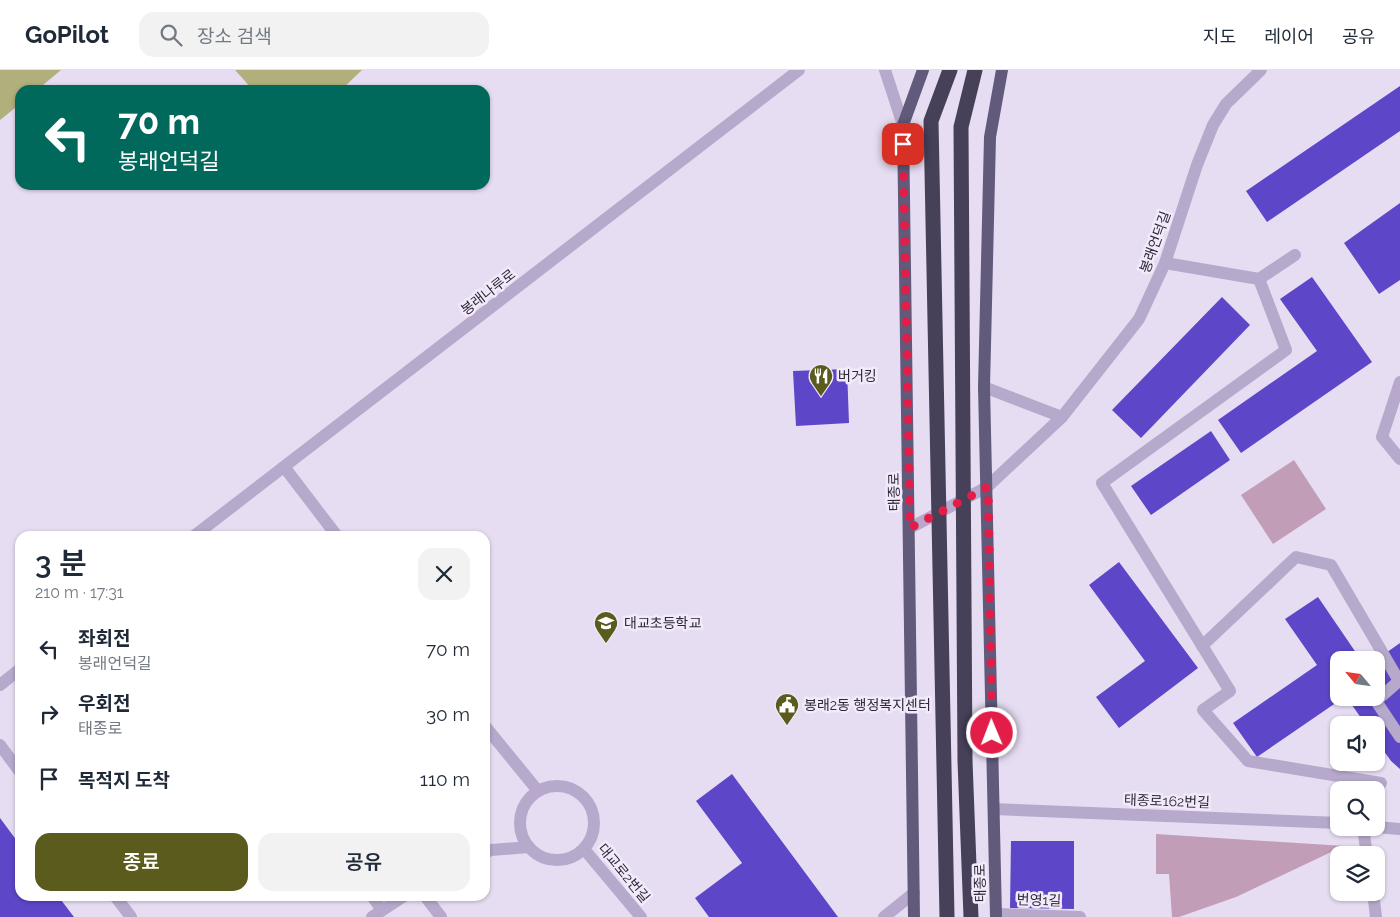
<!DOCTYPE html>
<html lang="ko">
<meta charset="utf-8">
<style>
:root{--surface:#fff;--page:#f2f2f3;--text:#1f2937;--muted:#747a83;--line:#e0e1e3;--accent:#5b5b1d}
body{margin:0;font-family:Raleway,"Noto Sans KR",sans-serif;background:var(--page);color:var(--text);height:100vh;display:flex;flex-direction:column;font-size:19px;white-space:nowrap}
*{box-sizing:border-box;margin:0}
p{font-size:16px;color:var(--muted)}
.icon{flex:none;width:28px;height:28px;fill:none;stroke:currentColor;stroke-width:2;stroke-linecap:round;stroke-linejoin:round}
.map{position:relative;flex:1;overflow:hidden}
.details{position:absolute;left:15px;top:461px;width:475px;height:370px;display:flex;flex-direction:column;background:var(--surface);border-radius:15px;box-shadow:0 1px 4px #0004}
.details>*{flex:none}
.banner{position:absolute;left:15px;top:15px;width:475px;height:105px;border-radius:15px;box-shadow:0 1px 4px #0004;background:#00695c;color:#fff;overflow:hidden}
.needle{width:32px;rotate:299deg}
.tools{position:absolute;left:1330px;top:581px;display:grid;gap:10px}
.tools a{display:grid;place-items:center;width:55px;height:55px;border-radius:10px;background:var(--surface);box-shadow:0 1px 4px #0004;font-size:25px}
.pin{position:absolute;display:grid;place-items:center;width:42px;height:42px;color:#fff;margin:-21px;border-radius:10px;box-shadow:0 2px 8px #0006}
.me{position:absolute;width:55px;margin:-28px;rotate:359deg;stroke-linejoin:round;filter:drop-shadow(0 0 4px #0008)}
.turn{display:flex;align-items:center;gap:18px;height:105px;padding:0 20px;font-size:22px}
.turn .icon{width:65px;height:65px;stroke-width:2.5}
.turn b{display:block;font-size:35px;line-height:42px}
.round{display:grid;place-items:center;flex:none;width:52px;height:52px;border-radius:15px;background:var(--page)}
.summary{display:flex;align-items:center;justify-content:space-between;height:85px;padding:0 20px}
h1{font-size:30px;font-weight:600;line-height:38px}
.button{display:flex;gap:10px;margin-top:auto;padding:10px 20px}
.button a{flex:1;height:58px;border-radius:15px;background:var(--accent);color:#fff;font-size:20px;font-weight:600;line-height:58px;text-align:center}
.button a+a{background:var(--page);color:var(--text)}
ul{padding:0;list-style:none}
li{display:flex;align-items:center;gap:15px;height:65px;padding:0 20px}
li div{flex:1}
li b{display:block;font-size:19px}
li em{font-style:normal}
header{display:flex;align-items:center;gap:30px;box-sizing:border-box;height:70px;padding:0 25px;background:var(--surface);border-bottom:1px solid var(--line)}
header strong{font-size:24px}
nav{display:flex;gap:28px;margin-inline-start:auto;font-size:18px}
.search{width:350px;height:45px;background:var(--page);display:flex;align-items:center;gap:12px;box-sizing:border-box;padding:0 18px;border-radius:15px;color:var(--muted);font-size:19px}
.map>svg:first-child{display:block}
</style>
<header>
<strong>GoPilot</strong>
<div class="search"><svg class="icon" aria-label="search" viewBox="0 0 24 24"><circle cx="10" cy="10" r="6"/><path d="M15 15l6 6"/></svg>장소 검색</div>
<nav><a>지도</a><a>레이어</a><a>공유</a></nav>
</header>
<div class="map">
<svg width="1400" height="847" viewBox="0 0 1400 847">
<rect width="100%" height="100%" fill="#e7ddf3"/>
<g fill="#c29db8">
<path d="M1294,390L1326,439L1273,474L1241,425Z"/>
<path d="M1156,764L1344,776L1236,827L1179,847H1172L1169,804H1156Z"/>
</g>
<g fill="#b1af7b">
<path d="M0,0H61L37,20H20V34L0,50Z"/>
<path d="M235,0H362L341,20H253Z"/>
</g>
<g fill="#5d46c8">
<path d="M1400,16V61L1267,152L1246,121Z"/>
<path d="M1400,133V210L1379,224L1344,173Z"/>
<path d="M1312,207L1372,292L1241,383L1218,350L1317,281L1280,229Z"/>
<path d="M1222,227L1250,255L1141,368L1112,340Z"/>
<path d="M847,299L849,353L796,356L793,301Z"/>
<path d="M1211,361L1230,390L1151,445L1131,416Z"/>
<path d="M1119,492L1198,598L1119,658L1096,627L1145,591L1089,515Z"/>
<path d="M1318,527L1361,590H1339V628H1343L1257,687L1233,653L1317,595L1285,549Z"/>
<path d="M1400,573V699L1391,691L1376,670V655H1366L1347,628H1376V590Z"/>
<path d="M732,704L838,847H709L695,828L742,793L696,731Z"/>
<path d="M0,748L20,775V826H58L74,847H0Z"/>
<path d="M1011,771H1074V839L1010,838Z"/>
</g>
<g fill="none" stroke-linecap="round" stroke-linejoin="round">
<g stroke="#b6a9cb" stroke-width="12">
<path d="M885,0L903,55"/>
<path d="M1165,193L1259,209L1295,185"/>
<path d="M1259,209L1286,280L1102,413L1230,621L1203,640L1248,691L1381,713"/>
<path d="M1400,312L1382,367L1400,389"/>
<path d="M984,317L1062,347"/>
<path d="M285,398L337,466"/>
<path d="M910,458L987,417L1062,347L1139,249L1165,193L1197,95L1213,55L1226,34L1261,0"/>
<path d="M194,466L799,0"/>
<path d="M1202,576L1296,487L1331,495L1399,611L1376,631L1400,667"/>
<path d="M0,615L20,599"/>
<path d="M485,656L538,721"/>
<path d="M0,675L20,702"/>
<circle cx="557" cy="753" r="37"/>
<path d="M994,739L1339,753"/>
<path d="M1376,757L1400,759"/>
<path d="M1363,758L1367,785"/>
<path d="M584,779L641,847"/>
<path d="M485,783L491,780L529,777"/>
<path d="M1373,822L1376,847"/>
<path d="M115,826L131,847"/>
<path d="M372,826L382,840"/>
<path d="M425,826L441,847"/>
<path d="M996,844L1080,847"/>
<path d="M372,847L404,826"/>
<path d="M884,847L914,823"/>
</g>
<g stroke="#625a7a" stroke-width="12">
<path d="M914,847L903,55L923,0"/>
<path d="M996,847L984,317L990,67L1002,0"/>
</g>
<g stroke="#464059" stroke-width="15">
<path d="M947,847L931,51L950,0"/>
<path d="M971,847L965,691L961,57L975,0"/>
</g>
</g>
<g fill="none" stroke-linecap="round" stroke-linejoin="round">
<path stroke="#e11d48" stroke-width="9" stroke-dasharray="0 16.2" d="M903,74L910,458L988,417L992,663"/>
</g>
<defs>
<g id="restaurant-pin" transform="scale(1.25)"><path d="M0 17L-7.5 6A9.5 9.5 0 1 1 7.5 6Z" fill="#5b5b1d" stroke="#f2eafa"/><path d="M-5-6h1v4h1v-4h1v4h1v-4h1v5L-1.5 .5V6h-2V.5L-5-1ZM5-6V6H3V1.5H1.5Q1.5-4 5-6Z" fill="#fff"/></g>
<g id="school-pin" transform="scale(1.25)"><path d="M0 17L-7.5 6A9.5 9.5 0 1 1 7.5 6Z" fill="#5b5b1d" stroke="#f2eafa"/><path d="M0-5L7-2L0 1L-7-2ZM-4 1L0 2.5L4 1V4Q0 6-4 4Z" fill="#fff"/></g>
<g id="civic-pin" transform="scale(1.25)"><path d="M0 17L-7.5 6A9.5 9.5 0 1 1 7.5 6Z" fill="#5b5b1d" stroke="#f2eafa"/><path d="M-.6-6.5H3V-4.5H.6V-3L4-1V1h2V6H-6V1h2V-1L-.6-3ZM-1.2 2.5V6h2.4V2.5Z" fill="#fff"/></g>
</defs>
<g fill-rule="evenodd">
<use href="#restaurant-pin" x="821" y="306"/>
<use href="#school-pin" x="606" y="553"/>
<use href="#civic-pin" x="787" y="635"/>
</g>
<g text-anchor="middle" stroke-width="5" stroke-linejoin="round" paint-order="stroke">
<g font-size="14" fill="#2d2938" stroke="#f2eafa">
<text transform="translate(1155 172) rotate(-70)" y="5">봉래언덕길</text>
<text transform="translate(488 222) rotate(-38)" y="5">봉래나루로</text>
<text transform="translate(894 422) rotate(-91)" y="5">태종로</text>
<text transform="translate(1167 731) rotate(2)" y="5">태종로162번길</text>
<text transform="translate(624 803) rotate(50)" y="5">대교로2번길</text>
<text transform="translate(980 813) rotate(-91)" y="5">태종로</text>
<text transform="translate(1039 830) rotate(2)" y="5">번영1길</text>
</g>
<g font-size="14" fill="#2d2938" stroke="#f2eafa" text-anchor="start">
<text x="838" y="311">버거킹</text>
<text x="624" y="558">대교초등학교</text>
<text x="804" y="640">봉래2동 행정복지센터</text>
</g>
</g>
</svg>
<div class="tools">
<a><svg class="needle" viewBox="-14 -14 28 28"><path d="M0-13l5 13h-10z" fill="#e53935"/><path d="M0 13l5-13h-10z" fill="#747a83"/></svg></a>
<a><svg class="icon" aria-label="sound" viewBox="0 0 24 24"><path d="M4 9h4l5-4v14l-5-4H4zM17 9q2 3 0 6"/></svg></a>
<a><svg class="icon" aria-label="search" viewBox="0 0 24 24"><circle cx="10" cy="10" r="6"/><path d="M15 15l6 6"/></svg></a>
<a><svg class="icon" aria-label="layers" viewBox="0 0 24 24"><path d="M12 4l9 5-9 5-9-5zM3 14l9 5 9-5"/></svg></a>
</div>
<div class="pin" style="left:903px;top:74px;background:#d93025"><svg class="icon" aria-label="arrive" viewBox="0 0 24 24"><path d="M6 21V4h12l-3 4 3 4H6"/></svg></div>
<svg class="me" style="left:992px;top:663px" viewBox="-20 -20 40 40"><circle r="17" fill="#e11d48" stroke="#fff" stroke-width="3"/><path d="M0-11L8 9 0 5-8 9z" fill="#fff"/></svg>
<div class="banner">
<div class="turn"><svg class="icon" aria-label="left" viewBox="0 0 24 24"><path d="M17 20v-9H6M10 6l-5 5 5 5"/></svg><div><b>70 m</b>봉래언덕길</div></div>
</div>
<section class="details">
<div class="summary"><div><h1>3 분</h1><p>210 m · 17:31</p></div><a class="round"><svg class="icon" aria-label="close" viewBox="0 0 24 24"><path d="M6 6l12 12M18 6L6 18"/></svg></a></div>
<ul>
<li><svg class="icon" aria-label="left" viewBox="0 0 24 24"><path d="M17 20v-9H6M10 6l-5 5 5 5"/></svg><div><b>좌회전</b><p>봉래언덕길</p></div><em>70 m</em></li>
<li><svg class="icon" aria-label="right" viewBox="0 0 24 24"><path d="M7 20v-9h11M14 6l5 5-5 5"/></svg><div><b>우회전</b><p>태종로</p></div><em>30 m</em></li>
<li><svg class="icon" aria-label="arrive" viewBox="0 0 24 24"><path d="M6 21V4h12l-3 4 3 4H6"/></svg><div><b>목적지 도착</b></div><em>110 m</em></li>
</ul>
<div class="button"><a>종료</a><a>공유</a></div>
</section>
</div>
